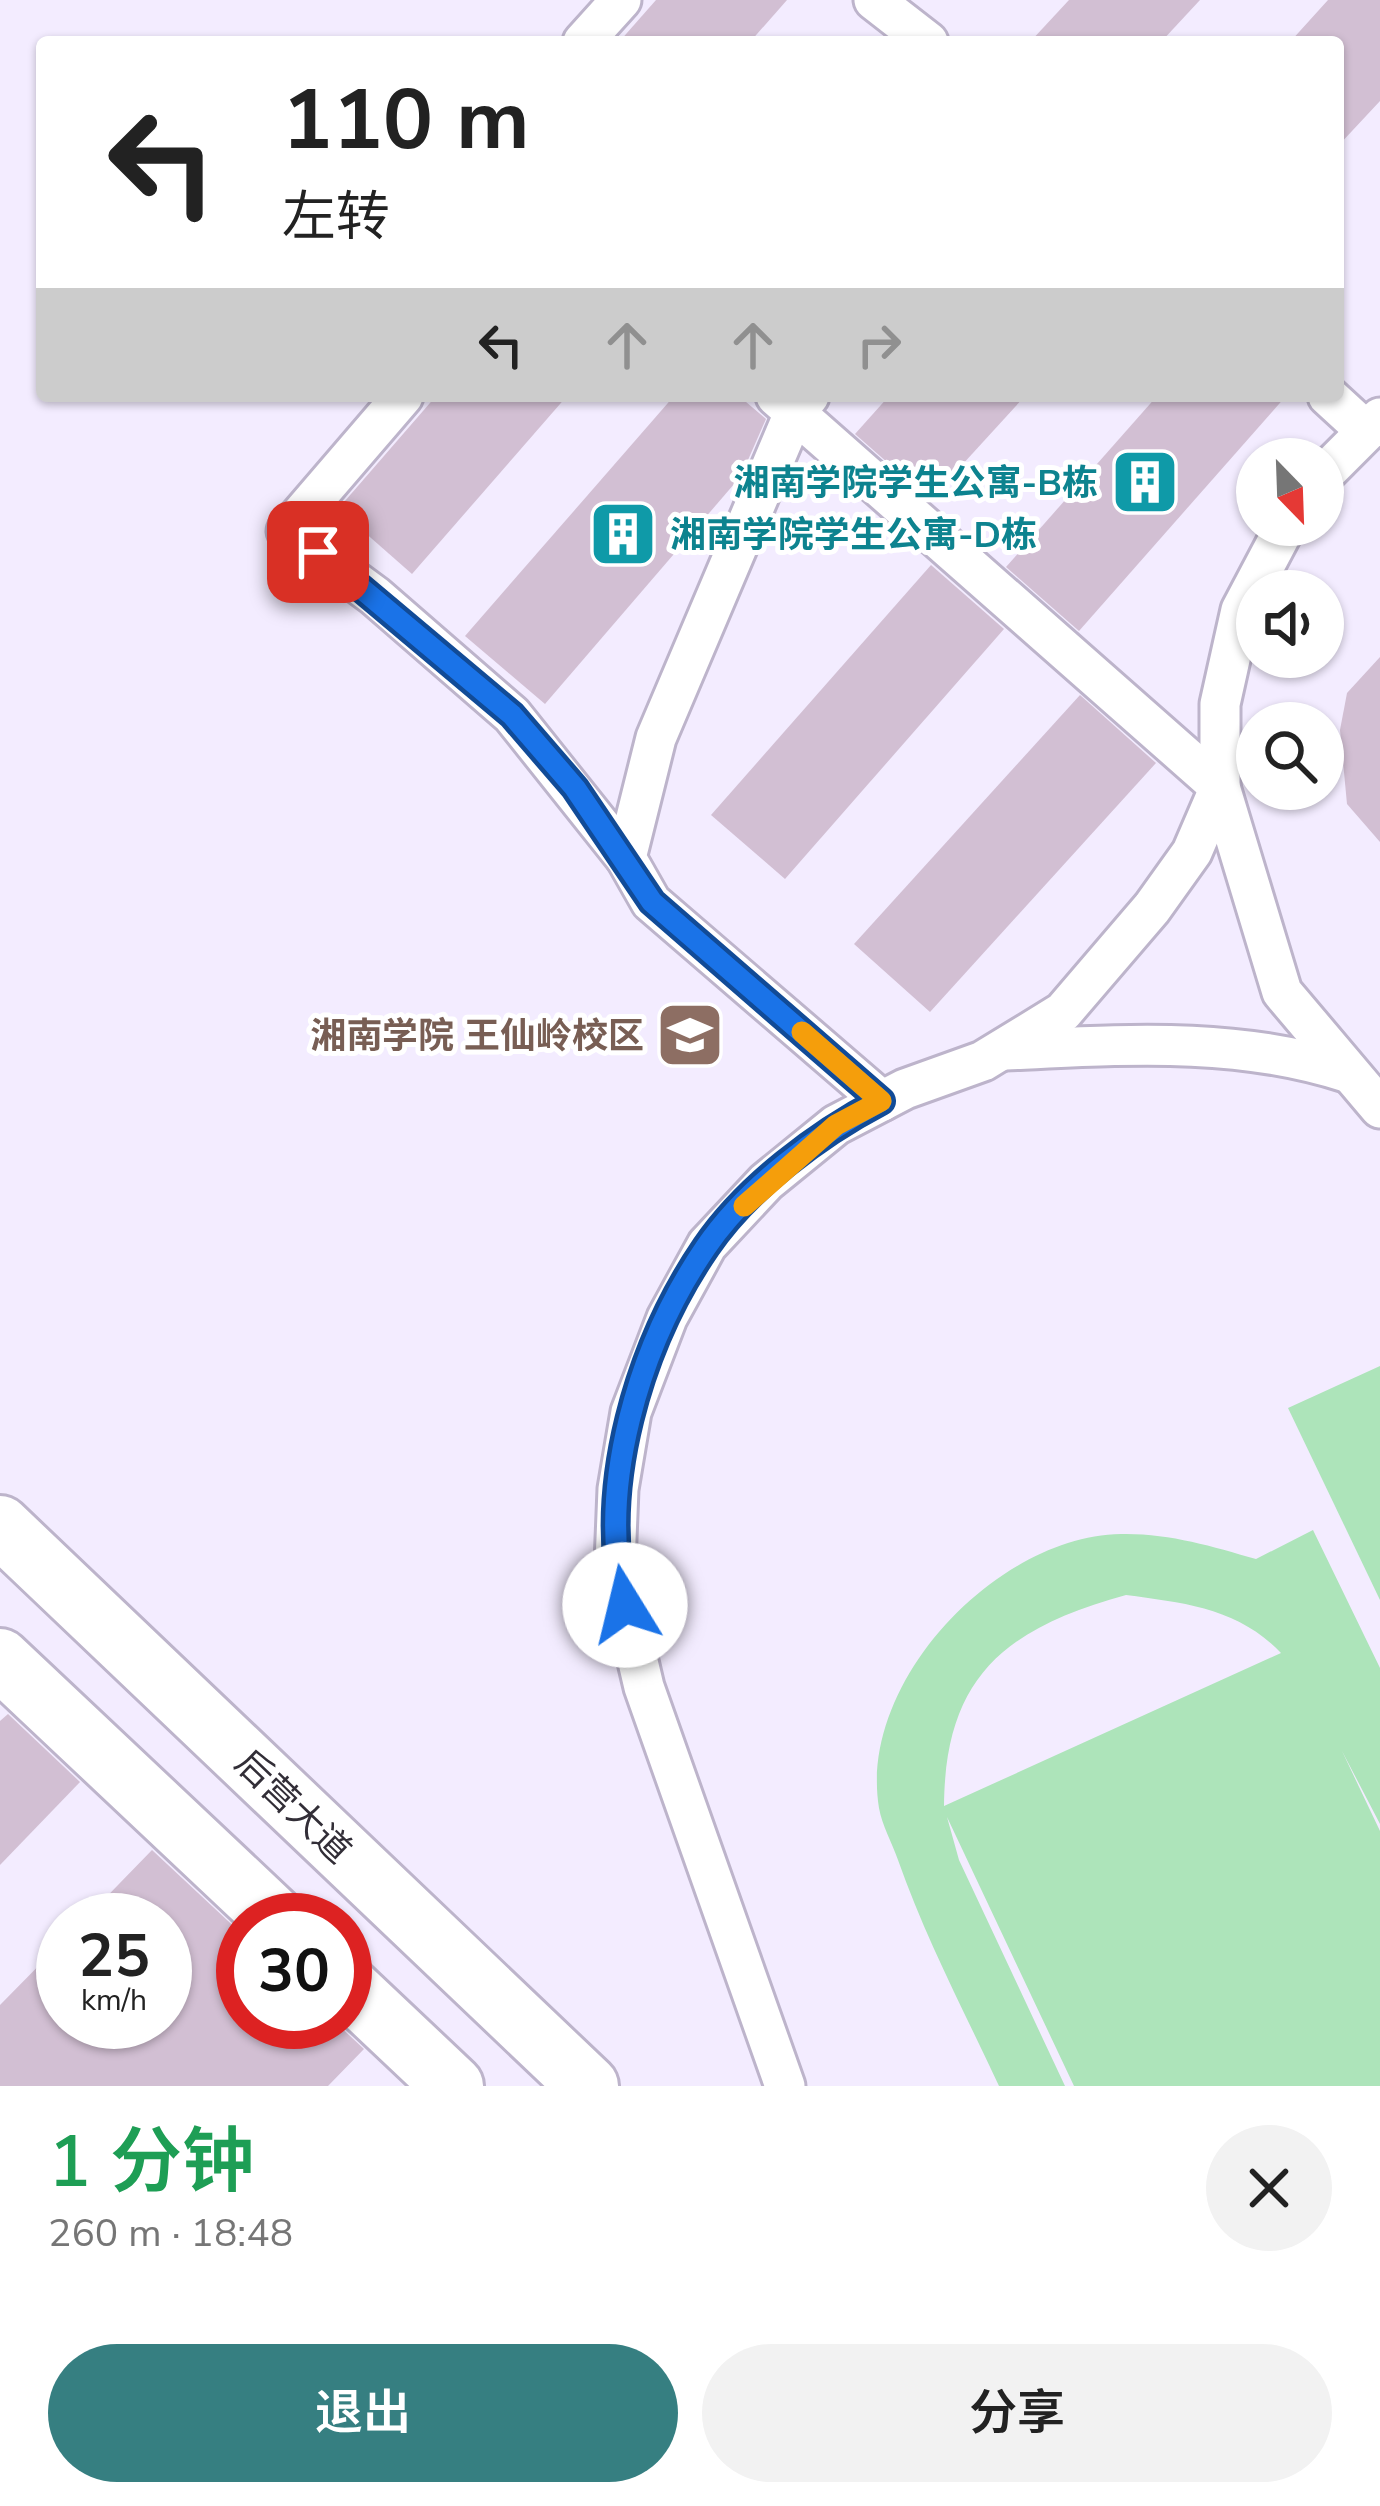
<!DOCTYPE html>
<html lang="zh">
<meta charset="utf-8">
<style>
:root{--surface:#fff;--page:#f2f2f2;--text:#222;--muted:#767676;--accent:#367f81}
body{margin:0;font-family:"Nunito Sans","Noto Sans SC",sans-serif;background:var(--page);color:var(--text);height:100vh;display:flex;flex-direction:column;font-size:45px;white-space:nowrap}
*{box-sizing:border-box;margin:0}
p{font-size:39px;color:var(--muted)}
.icon{flex:none;width:66px;height:66px;fill:none;stroke:currentColor;stroke-width:2;stroke-linecap:round;stroke-linejoin:round}
.map{position:relative;height:2086px;overflow:hidden}
.side{display:flex;flex-direction:column;background:var(--surface);flex:1}
.side>*{flex:none}
.top-card{position:absolute;left:36px;top:36px;width:1308px;height:366px;border-radius:12px;box-shadow:0 3px 9px #0004;background:#fff;color:var(--text);overflow:hidden}
.needle{width:78px;rotate:157deg}
.controls{position:absolute;left:1236px;top:438px;display:grid;gap:24px}
.controls a{display:grid;place-items:center;width:108px;height:108px;border-radius:50%;background:var(--surface);box-shadow:0 3px 9px #0004;font-size:60px}
.speed{position:absolute;left:36px;top:1893px;display:flex;gap:24px;font-size:60px;font-weight:700;text-align:center}
.speed>*{display:grid;place-content:center;width:156px;height:156px;border-radius:50%;background:var(--surface);box-shadow:0 3px 9px #0004;line-height:1}
.speed small{font-size:30px;font-weight:400}
.speed .limit{border:18px solid #d22;background:#fff;color:#111}
.pin{position:absolute;display:grid;place-items:center;width:102px;height:102px;color:#fff;margin:-51px;border-radius:24px;box-shadow:0 6px 18px #0006}
.me{position:absolute;width:132px;margin:-66px;rotate:351deg;stroke-linejoin:round;filter:drop-shadow(0 0 9px #0008)}
.turn{display:flex;align-items:center;gap:42px;height:252px;padding:0 48px;font-size:54px}
.turn .icon{width:156px;height:156px;stroke-width:2.5}
.turn b{display:block;font-size:84px;line-height:102px}
.lanes{display:flex;align-items:center;height:114px;padding:0 48px;background:#0003;justify-content:center;gap:60px;direction:ltr}
.lanes .off{opacity:.35}
.round{display:grid;place-items:center;flex:none;width:126px;height:126px;border-radius:63px;background:var(--page)}
.summary{display:flex;align-items:center;justify-content:space-between;height:204px;padding:0 48px}
h1{font-size:72px;font-weight:600;line-height:90px;color:#1e9e55}
.button{display:flex;gap:24px;margin-top:auto;padding:24px 48px}
.button a{flex:1;height:138px;border-radius:72px;background:var(--accent);color:#fff;font-size:48px;font-weight:600;line-height:138px;text-align:center}
.button a+a{background:var(--page);color:var(--text)}
.map>svg:first-child{display:block}
</style>
<div class="map">
<svg width="1380" height="2086" viewBox="0 0 1380 2086">
<rect width="100%" height="100%" fill="#f3ecff"/>
<g fill="#ade4ba" fill-rule="evenodd">
<path d="M1380,1366V1600L1288,1408Z"/>
<path d="M1313,1530L1380,1668V1824L1342,1751L1380,1831V2086H1074L947,1817L959,1860L1065,2086H999C964,2011 925,1937 898,1860C892,1843 882,1825 879,1808C858,1682 997,1536 1121,1534C1168,1533 1211,1546 1256,1559ZM1126,1595C1185,1603 1238,1608 1281,1653L944,1806C945,1675 1007,1628 1126,1595Z"/>
</g>
<g fill="#d2bfd3">
<path d="M656,0H787L750,42H619Z"/>
<path d="M1069,0H1200L1161,42H1030Z"/>
<path d="M1328,0H1380V101L1338,146V42H1290Z"/>
<path d="M436,396H567L412,574L338,509Z"/>
<path d="M674,396H739L766,419L741,476L545,704L465,636Z"/>
<path d="M889,396H1025L930,500L855,434Z"/>
<path d="M1157,396H1286L1079,631L1006,567Z"/>
<path d="M931,565L1004,629L785,879L711,815Z"/>
<path d="M1380,657V842L1347,804L1340,730L1347,693Z"/>
<path d="M1080,695L1156,763L930,1012L854,944Z"/>
<path d="M8,1714L80,1782L0,1865V1721Z"/>
<path d="M152,1850L243,1935V2022H335L364,2049L328,2086H0V2005L63,1941V2022H165V1920H84Z"/>
</g>
<g fill="none" stroke-linecap="round" stroke-linejoin="round">
<g stroke="#bdb4cb" stroke-width="45">
<g id="street">
<path d="M874,0L928,42"/>
<path d="M583,42L621,0"/>
<path d="M403,396L287,531L375,596L512,715L626,858"/>
<path d="M776,396L1220,787L1282,992L1380,1108"/>
<path d="M809,396L795,411L656,738L626,858L651,902L882,1101"/>
<path d="M1328,396L1365,430"/>
<path d="M1323,475L1380,418"/>
<path d="M1006,1050C1122,1045 1234,1036 1346,1072"/>
<path d="M785,2086L644,1687L615,1564L618,1489L631,1412L667,1318L707,1245L766,1182L836,1125L905,1089L983,1061L1063,1012L1152,908L1192,852L1220,787V704L1241,610L1286,525"/>
</g>
</g>
<g stroke="#bdb4cb" stroke-width="66">
<g id="primary">
<path d="M0,1526L588,2086"/>
<path d="M0,1659L277,1920"/>
<path d="M345,1984L453,2086"/>
</g>
</g>
<use href="#street" stroke="#fff" stroke-width="39"/>
<use href="#primary" stroke="#fff" stroke-width="60"/>
</g>
<g fill="none" stroke-linecap="round" stroke-linejoin="round">
<g stroke="#114b97" stroke-width="30">
<path id="route" d="M318,552L512,715L575,788L652,902L881,1101C818,1134 747,1187 706,1247C639,1345 596,1488 625,1605"/>
</g>
<use href="#route" stroke="#1a73e8" stroke-width="21"/>
<path stroke="#f59e0b" stroke-width="21" d="M744,1206L836,1125L881,1101L802,1032"/>
</g>
<defs>
<g id="building-square" transform="scale(3.45)"><rect x="-9" y="-9" width="18" height="18" rx="4" fill="#0f9aa8" stroke="#fff"/><path d="M-4-6H4V6H1V3H-1V6H-4ZM-2.5-4.3h1.7v1.8h-1.7ZM.8-4.3h1.7v1.8H.8ZM-2.5-1h1.7V.8h-1.7ZM.8-1h1.7V.8H.8Z" fill="#fff"/></g>
<g id="university-square" transform="scale(3.45)"><rect x="-9" y="-9" width="18" height="18" rx="4" fill="#8d6e63" stroke="#fff"/><path d="M0-5L7-2L0 1L-7-2ZM-4 1L0 2.5L4 1V4Q0 6-4 4Z" fill="#fff"/></g>
</defs>
<g fill-rule="evenodd">
<use href="#building-square" x="1145" y="482"/>
<use href="#building-square" x="623" y="534"/>
<use href="#university-square" x="690" y="1035"/>
</g>
<g text-anchor="middle" stroke-width="10" stroke-linejoin="round" paint-order="stroke">
<g font-size="36" font-weight="bold" fill="#0d838f" stroke="#fff" text-anchor="end">
<text x="1098" y="495">湘南学院学生公寓-B栋</text>
<text x="670" y="547" text-anchor="start">湘南学院学生公寓-D栋</text>
</g>
<g font-size="36" font-weight="bold" fill="#785e54" stroke="#fff" text-anchor="end">
<text x="644" y="1048">湘南学院 王仙岭校区</text>
</g>
<g font-size="36" fill="#322e37" stroke="#fff">
<text transform="translate(294 1806) rotate(44)" y="13">后营大道</text>
</g>
</g>
</svg>
<div class="controls">
<a><svg class="needle" viewBox="-14 -14 28 28"><path d="M0-13l5 13h-10z" fill="#e53935"/><path d="M0 13l5-13h-10z" fill="#767676"/></svg></a>
<a><svg class="icon" aria-label="sound" viewBox="0 0 24 24"><path d="M4 9h4l5-4v14l-5-4H4zM17 9q2 3 0 6"/></svg></a>
<a><svg class="icon" aria-label="search" viewBox="0 0 24 24"><circle cx="10" cy="10" r="6"/><path d="M15 15l6 6"/></svg></a>
</div>
<div class="speed"><div>25<small>km/h</small></div><div class="limit">30</div></div>
<div class="pin" style="left:318px;top:552px;background:#d93025"><svg class="icon" aria-label="arrive" viewBox="0 0 24 24"><path d="M6 21V4h12l-3 4 3 4H6"/></svg></div>
<svg class="me" style="left:625px;top:1605px" viewBox="-20 -20 40 40"><circle r="19" fill="#fff"/><path d="M0-13L10 11 0 6-10 11z" fill="#1a73e8"/></svg>
<div class="top-card">
<div class="turn"><svg class="icon" aria-label="left" viewBox="0 0 24 24"><path d="M17 20v-9H6M10 6l-5 5 5 5"/></svg><div><b>110 m</b>左转</div></div>
<div class="lanes"><svg class="icon" aria-label="left" viewBox="0 0 24 24"><path d="M17 20v-9H6M10 6l-5 5 5 5"/></svg><svg class="icon off" aria-label="ahead" viewBox="0 0 24 24"><path d="M12 20V5M6 11l6-6 6 6"/></svg><svg class="icon off" aria-label="ahead" viewBox="0 0 24 24"><path d="M12 20V5M6 11l6-6 6 6"/></svg><svg class="icon off" aria-label="right" viewBox="0 0 24 24"><path d="M7 20v-9h11M14 6l5 5-5 5"/></svg></div>
</div>
</div>
<section class="side">
<div class="summary"><div><h1>1 分钟</h1><p>260 m · 18:48</p></div><a class="round"><svg class="icon" aria-label="close" viewBox="0 0 24 24"><path d="M6 6l12 12M18 6L6 18"/></svg></a></div>
<div class="button"><a>退出</a><a>分享</a></div>
</section>
